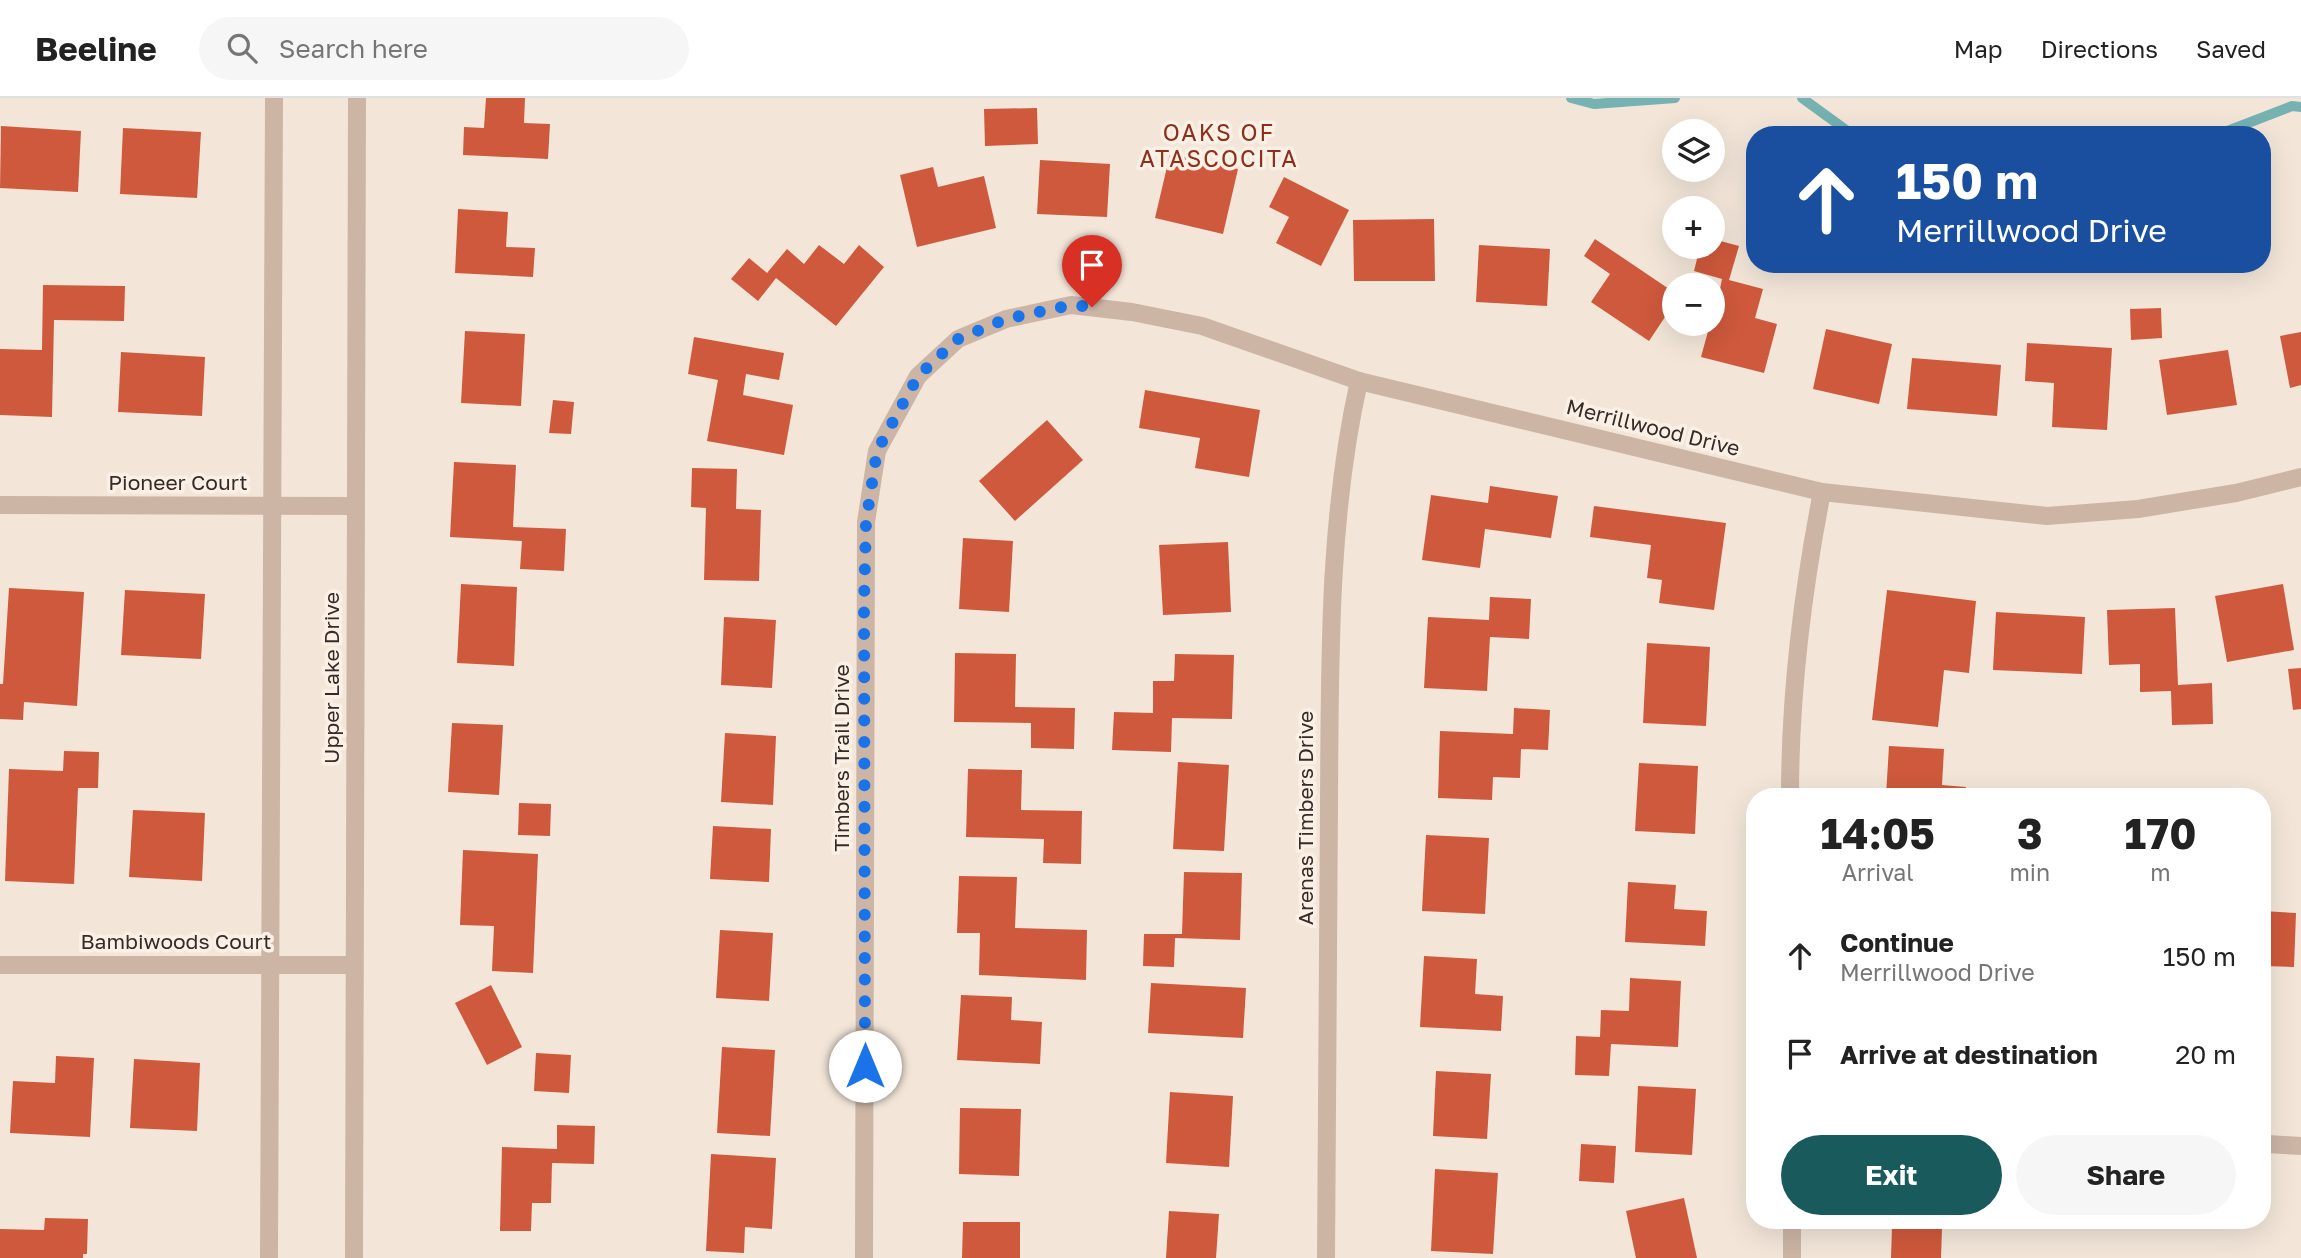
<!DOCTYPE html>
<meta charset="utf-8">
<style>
:root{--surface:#fff;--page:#f6f6f6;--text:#222;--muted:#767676;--line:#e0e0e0;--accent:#195a5c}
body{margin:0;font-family:"Golos Text",sans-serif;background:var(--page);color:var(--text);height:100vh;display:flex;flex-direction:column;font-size:26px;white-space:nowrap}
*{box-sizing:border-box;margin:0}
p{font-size:23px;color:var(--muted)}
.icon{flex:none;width:38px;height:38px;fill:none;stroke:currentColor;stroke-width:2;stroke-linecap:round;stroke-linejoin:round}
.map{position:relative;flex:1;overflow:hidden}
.panel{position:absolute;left:1746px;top:690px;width:525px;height:441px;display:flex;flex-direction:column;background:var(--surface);border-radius:28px;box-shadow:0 7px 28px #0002}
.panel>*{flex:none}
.guide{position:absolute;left:1746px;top:28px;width:525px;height:147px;border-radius:28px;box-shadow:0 7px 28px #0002;background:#1a4fa0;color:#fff;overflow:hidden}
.fabs{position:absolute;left:1662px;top:21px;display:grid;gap:14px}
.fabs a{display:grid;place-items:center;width:63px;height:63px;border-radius:50%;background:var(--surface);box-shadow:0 7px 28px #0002;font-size:35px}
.pin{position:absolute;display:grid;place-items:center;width:60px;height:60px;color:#fff;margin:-72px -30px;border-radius:50% 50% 50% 0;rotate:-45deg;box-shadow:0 0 7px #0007}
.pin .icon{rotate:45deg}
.me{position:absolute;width:77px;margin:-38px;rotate:0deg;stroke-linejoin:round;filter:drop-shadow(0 0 5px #0008)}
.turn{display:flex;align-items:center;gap:24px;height:147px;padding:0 35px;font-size:32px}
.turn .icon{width:91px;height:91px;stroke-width:2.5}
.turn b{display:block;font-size:49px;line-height:60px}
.eta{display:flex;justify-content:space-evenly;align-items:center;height:119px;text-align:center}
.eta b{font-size:42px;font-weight:700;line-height:49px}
.primary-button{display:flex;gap:14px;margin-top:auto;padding:14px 35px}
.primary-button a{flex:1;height:80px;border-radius:42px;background:var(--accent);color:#fff;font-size:28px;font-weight:700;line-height:80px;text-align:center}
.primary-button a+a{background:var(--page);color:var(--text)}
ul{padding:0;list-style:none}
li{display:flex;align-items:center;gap:21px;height:98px;padding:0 35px}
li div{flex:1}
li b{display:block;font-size:26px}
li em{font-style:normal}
header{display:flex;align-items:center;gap:42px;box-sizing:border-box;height:98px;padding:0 35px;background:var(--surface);border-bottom:2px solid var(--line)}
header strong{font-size:33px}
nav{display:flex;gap:38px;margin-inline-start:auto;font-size:24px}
.search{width:490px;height:63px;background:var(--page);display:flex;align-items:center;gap:18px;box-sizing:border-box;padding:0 24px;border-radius:38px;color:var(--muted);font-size:26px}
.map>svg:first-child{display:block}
</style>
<header>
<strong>Beeline</strong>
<div class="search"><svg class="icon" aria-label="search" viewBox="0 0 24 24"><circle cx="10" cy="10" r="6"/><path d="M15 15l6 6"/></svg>Search here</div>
<nav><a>Map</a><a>Directions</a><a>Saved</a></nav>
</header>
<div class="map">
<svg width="2301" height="1160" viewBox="0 0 2301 1160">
<rect width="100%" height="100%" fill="#f3e6d9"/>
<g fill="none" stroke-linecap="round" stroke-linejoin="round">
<g stroke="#76b2b2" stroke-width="10">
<path d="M1571,0L1594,6L1675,0"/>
<path d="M1802,0L1853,37"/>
<path d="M2217,37L2292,8L2301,9"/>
</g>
</g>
<g fill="#cf593c">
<path d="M486,0H525L524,25L550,26L548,61L463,57L464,29L484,30Z"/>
<path d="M1037,10L1038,46L985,48L984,11Z"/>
<path d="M1,28L81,33L78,94L0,90Z"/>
<path d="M123,30L201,34L197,100L120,96Z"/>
<path d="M1170,56L1238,71L1223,136L1155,120Z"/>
<path d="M1040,62L1110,66L1107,119L1037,116Z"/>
<path d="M933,69L938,89L984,78L996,130L917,149L900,77Z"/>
<path d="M1284,79L1349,112L1321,168L1276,145L1289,119L1269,109Z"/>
<path d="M458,111L508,114L506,149L535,150L533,179L455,175Z"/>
<path d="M1434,121L1435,183H1354L1353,122Z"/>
<path d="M1595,141L1675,195V204L1649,243L1591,204L1610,176L1584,158Z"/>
<path d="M1713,141L1739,148L1729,182L1763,191L1755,220L1777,226L1764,275L1701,259L1710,226H1713L1722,181L1694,173L1700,149H1713Z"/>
<path d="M819,147L844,166L859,147L884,169L836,228L776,180L758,203L731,181L749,160L767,175L787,151L804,166Z"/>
<path d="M1479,147L1550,151L1547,208L1476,204Z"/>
<path d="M43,187L125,188L124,223L54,222L52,319L0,317V251L42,252Z"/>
<path d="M2161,210L2162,240L2131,242L2130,211Z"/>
<path d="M1826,231L1892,246L1879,306L1813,291Z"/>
<path d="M465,233L525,236L521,308L461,305Z"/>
<path d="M2301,234V287L2290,290L2280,238Z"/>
<path d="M694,239L784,255L779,282L746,276L743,297L793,307L784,357L707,343L718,282L688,276Z"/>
<path d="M2027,245L2112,250L2107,332L2052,329L2054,285L2025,283Z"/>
<path d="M2228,252L2237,307L2167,317L2159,262Z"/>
<path d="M121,254L205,259L202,318L118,314Z"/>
<path d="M1912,260L2001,267L1997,318L1907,311Z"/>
<path d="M1145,292L1260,312L1249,379L1195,370L1200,340L1139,330Z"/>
<path d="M553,302L574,304L571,336L549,335Z"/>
<path d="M1047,322L1083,362L1015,423L979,383Z"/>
<path d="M454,364L516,367L513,429L566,431L564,473L520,471L522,443L450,439Z"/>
<path d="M692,370L737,371L736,411L761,412L759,483L704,482L706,410L691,409Z"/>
<path d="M1490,388L1558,398L1551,440L1485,431L1480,470L1422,462L1431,397L1488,405Z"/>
<path d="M1594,408L1726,425L1714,512L1659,505L1662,482L1647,480L1651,447L1590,439Z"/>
<path d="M963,440L1013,443L1009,514L959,511Z"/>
<path d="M1228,444L1231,514L1163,517L1159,447Z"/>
<path d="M461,486L517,489L514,568L457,565Z"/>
<path d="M2283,486L2294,552L2227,564L2215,498Z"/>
<path d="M9,490L84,494L77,608L24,604L23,622L0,621V586H3Z"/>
<path d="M125,492L205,496L201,561L121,557Z"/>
<path d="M1887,492L1976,503L1969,575L1944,572L1938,629L1872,622Z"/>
<path d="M1490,499L1531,501L1529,541L1490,539L1487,593L1424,590L1428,519L1489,522Z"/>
<path d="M2175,510L2178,587L2212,585L2213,626L2172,627L2171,593L2140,594V566L2109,567L2107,512Z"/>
<path d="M1996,514L2085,519L2082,576L1993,572Z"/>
<path d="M724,519L776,522L772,590L721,587Z"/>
<path d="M1647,545L1710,549L1706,628L1643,625Z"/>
<path d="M955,555L1016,556L1015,609L1075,610L1074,651L1031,650V625L954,624Z"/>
<path d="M1175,556L1234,557L1232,621L1172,620L1171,654L1112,652L1114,614L1153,615V583H1174Z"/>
<path d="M2301,570V611L2293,612L2288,571Z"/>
<path d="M1514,610L1550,612L1548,652L1521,651L1520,680L1493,679L1492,702L1438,700L1440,633L1513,636Z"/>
<path d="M452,625L503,627L499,697L448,694Z"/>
<path d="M725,635L776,638L773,707L721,704Z"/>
<path d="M1889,648L1944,651L1942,687L1966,689L1965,698H1886Z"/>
<path d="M64,653L99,654L98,690H78L74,786L5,783L9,671L63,673Z"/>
<path d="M1178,664L1229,667L1224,753L1173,751Z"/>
<path d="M1639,665L1698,668L1695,736L1635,733Z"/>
<path d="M968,671L1022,672L1021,712L1082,713L1081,766L1043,765L1044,741L966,739Z"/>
<path d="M519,705L551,706L550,738L518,737Z"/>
<path d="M133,712L205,715L202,783L129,779Z"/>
<path d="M713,728L771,731L769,784L710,781Z"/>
<path d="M1426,737L1489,740L1485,816L1422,813Z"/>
<path d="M463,752L538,756L533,875L492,873L494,828L460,827Z"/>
<path d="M1184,774L1242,775L1240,842L1175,840L1174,869L1143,868L1144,836H1182Z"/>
<path d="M959,778L1017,779L1015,830L1087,832L1086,882L979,877L980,835H957Z"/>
<path d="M1628,784L1676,787L1674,811L1707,813L1705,848L1625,844Z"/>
<path d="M2263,813L2296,815L2294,869L2263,868Z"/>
<path d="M720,832L773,835L769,903L716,900Z"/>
<path d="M1424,858L1477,861L1475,896L1503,898L1501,933L1420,929Z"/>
<path d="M1630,880L1681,883L1678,949L1611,946L1609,978L1575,977L1576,938L1600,939L1601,912L1629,913Z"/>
<path d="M1151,885L1246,890L1243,940L1148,935Z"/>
<path d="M491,887L522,949L487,967L455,905Z"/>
<path d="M961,897L1012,899L1011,922L1042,924L1040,966L957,962Z"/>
<path d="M722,949L775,952L770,1038L717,1035Z"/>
<path d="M536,955L571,957L569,995L534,993Z"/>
<path d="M56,958L94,960L90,1039L10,1035L13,983L55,985Z"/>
<path d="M134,961L200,965L197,1033L130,1030Z"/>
<path d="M1436,973L1491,976L1487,1041L1433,1038Z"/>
<path d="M1638,988L1696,991L1692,1057L1635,1054Z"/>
<path d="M1170,994L1233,998L1229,1069L1166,1065Z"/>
<path d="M960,1010L1021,1011L1019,1078L959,1076Z"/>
<path d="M557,1027L595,1028L594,1066L552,1065L551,1105H532L531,1133H500L502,1049L557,1051Z"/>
<path d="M1581,1046L1616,1048L1614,1085L1579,1083Z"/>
<path d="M711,1056L776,1060L772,1131L745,1129L744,1155L706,1153Z"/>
<path d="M1435,1071L1498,1075L1493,1156L1431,1153Z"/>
<path d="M1684,1100L1697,1160H1636L1626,1113Z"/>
<path d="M1169,1113L1219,1116L1216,1160H1166Z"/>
<path d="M45,1120L88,1121L87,1156H83V1160H0V1131L44,1132Z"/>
<path d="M963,1124H1020V1160H962Z"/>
<path d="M1892,1128L1942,1131L1941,1160H1891Z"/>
</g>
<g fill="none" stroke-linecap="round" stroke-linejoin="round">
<g stroke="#ccb5a5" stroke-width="18">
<path d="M0,407L356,408"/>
<path d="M1790,698C1790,595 1802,496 1822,394"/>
<path d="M0,867H353"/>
<path d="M2267,1046L2301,1048"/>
<path d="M1792,1122V1160"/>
<path d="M269,1160L274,0"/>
<path d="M354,1160L357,0"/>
<path d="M864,1160L866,424L877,353L918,278L958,241L1006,221L1071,207L1132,214L1202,228L1359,283L1822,394L2047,418L2138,411L2236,395L2301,379"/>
<path d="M1326,1160C1327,1008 1328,856 1329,705C1330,563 1328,421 1359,283"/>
</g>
</g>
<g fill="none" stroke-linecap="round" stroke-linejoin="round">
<path stroke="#1a73e8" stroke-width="12" stroke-dasharray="0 21.6" d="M865,968L864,505L866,424L877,353L918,278L958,241L1006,221L1071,207L1092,209"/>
</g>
<g text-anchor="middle" stroke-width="7" stroke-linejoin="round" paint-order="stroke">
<g font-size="21" fill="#372b27" stroke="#fbf0e6">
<text transform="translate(1653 330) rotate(14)" y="7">Merrillwood Drive</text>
<text x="178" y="392">Pioneer Court</text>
<text transform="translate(332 580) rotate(-90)" y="7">Upper Lake Drive</text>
<text transform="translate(842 660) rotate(-90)" y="7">Timbers Trail Drive</text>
<text transform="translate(1306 720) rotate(-90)" y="7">Arenas Timbers Drive</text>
<text x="176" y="851">Bambiwoods Court</text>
</g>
<g font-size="23" letter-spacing="2" fill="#8c301a" stroke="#fbf0e6">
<text x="1219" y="43">OAKS OF<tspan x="1219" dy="26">ATASCOCITA</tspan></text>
</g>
</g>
</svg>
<div class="fabs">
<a><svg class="icon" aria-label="layers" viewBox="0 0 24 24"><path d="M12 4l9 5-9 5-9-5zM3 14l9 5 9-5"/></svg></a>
<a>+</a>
<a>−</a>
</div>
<div class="pin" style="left:1092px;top:209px;background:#d93025"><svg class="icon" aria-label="arrive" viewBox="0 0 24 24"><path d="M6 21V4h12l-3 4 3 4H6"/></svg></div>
<svg class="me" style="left:865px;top:968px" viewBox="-20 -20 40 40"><circle r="19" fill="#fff"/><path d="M0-13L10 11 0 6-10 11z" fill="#1a73e8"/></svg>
<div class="guide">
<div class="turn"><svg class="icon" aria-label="ahead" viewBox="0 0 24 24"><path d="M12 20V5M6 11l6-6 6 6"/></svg><div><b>150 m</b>Merrillwood Drive</div></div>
</div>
<section class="panel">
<div class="eta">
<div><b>14:05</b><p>Arrival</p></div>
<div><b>3</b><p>min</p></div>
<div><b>170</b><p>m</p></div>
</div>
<ul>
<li><svg class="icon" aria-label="ahead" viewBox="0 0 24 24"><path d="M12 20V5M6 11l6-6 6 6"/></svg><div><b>Continue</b><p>Merrillwood Drive</p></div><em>150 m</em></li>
<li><svg class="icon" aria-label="arrive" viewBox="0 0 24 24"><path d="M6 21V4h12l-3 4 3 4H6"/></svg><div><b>Arrive at destination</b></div><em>20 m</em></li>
</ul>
<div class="primary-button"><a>Exit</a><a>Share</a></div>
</section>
</div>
